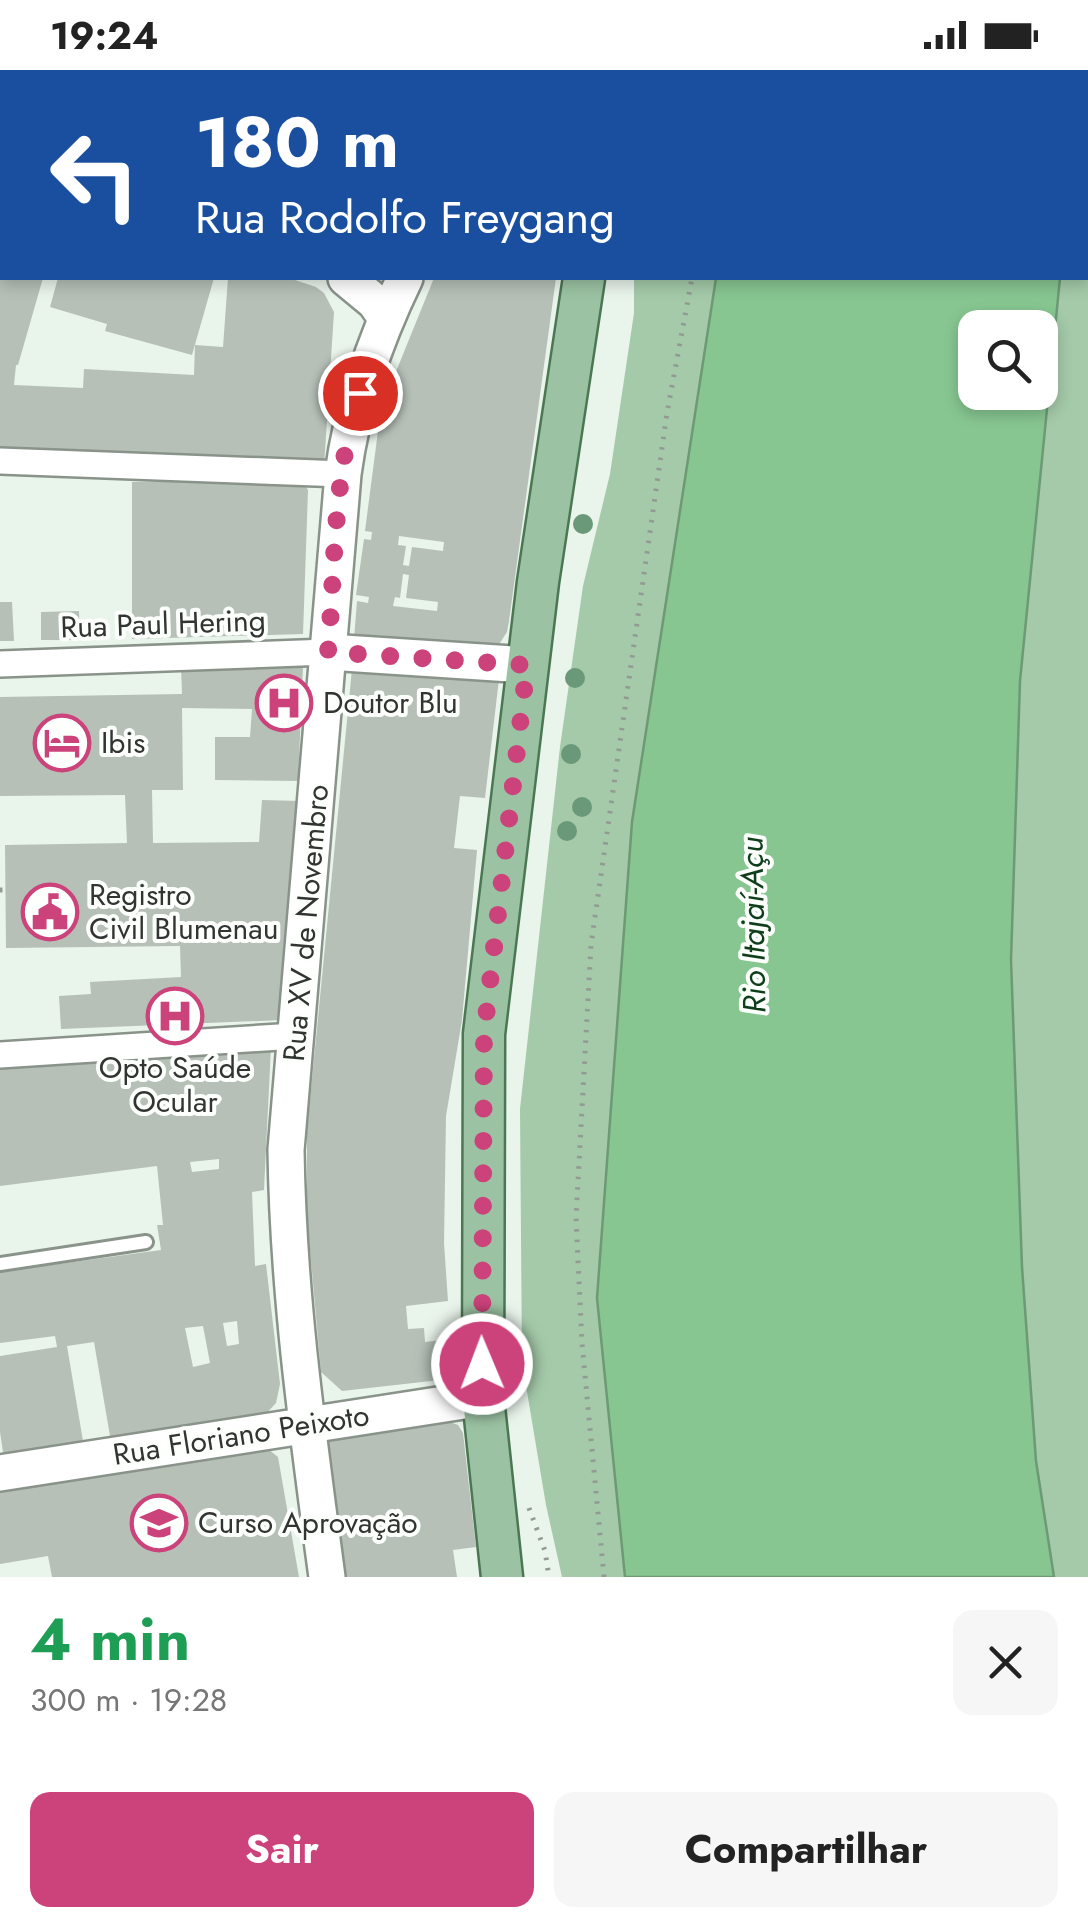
<!DOCTYPE html>
<html lang="pt">
<meta charset="utf-8">
<style>
:root{--surface:#fff;--page:#f6f6f6;--text:#222;--muted:#767676;--accent:#cc427b}
body{margin:0;font-family:Jost,sans-serif;background:var(--page);color:var(--text);height:100vh;display:flex;flex-direction:column;font-size:38px;white-space:nowrap}
*{box-sizing:border-box;margin:0}
p{font-size:32px;color:var(--muted)}
.icon{flex:none;width:55px;height:55px;fill:none;stroke:currentColor;stroke-width:2;stroke-linecap:round;stroke-linejoin:round}
.map{position:relative;height:1507px;overflow:hidden}
.drawer{display:flex;flex-direction:column;background:var(--surface);flex:1}
.drawer>*{flex:none}
.banner{position:absolute;left:0px;top:0px;width:1090px;height:210px;box-shadow:0 5px 15px #0003;background:#1a4fa0;color:#fff;overflow:hidden}
.buttons{position:absolute;left:958px;top:240px;display:grid;gap:20px}
.buttons a{display:grid;place-items:center;width:100px;height:100px;border-radius:20px;background:var(--surface);box-shadow:0 5px 15px #0003;font-size:50px}
.pin{position:absolute;display:grid;place-items:center;width:85px;height:85px;color:#fff;margin:-42px;border:5px solid #fff;border-radius:50%;box-shadow:0 2px 10px #0007}
.me{position:absolute;width:110px;margin:-55px;rotate:359deg;stroke-linejoin:round;filter:drop-shadow(0 0 8px #0008)}
.turn{display:flex;align-items:center;gap:35px;height:210px;padding:0 30px;font-size:45px}
.turn .icon{width:130px;height:130px;stroke-width:2.5}
.turn b{display:block;font-size:70px;line-height:85px}
.round{display:grid;place-items:center;flex:none;width:105px;height:105px;border-radius:20px;background:var(--page)}
.summary{display:flex;align-items:center;justify-content:space-between;height:170px;padding:0 30px}
h1{font-size:60px;font-weight:700;line-height:75px;color:#1e9e55}
.primary-button{display:flex;gap:20px;margin-top:auto;padding:20px 30px}
.primary-button a{flex:1;height:115px;border-radius:20px;background:var(--accent);color:#fff;font-size:40px;font-weight:700;line-height:115px;text-align:center}
.primary-button a+a{background:var(--page);color:var(--text)}
.status{display:flex;justify-content:space-between;align-items:center;height:70px;padding:0 50px;background:var(--surface);direction:ltr}
.status svg{height:28px;fill:currentColor}
.map>svg:first-child{display:block}
</style>
<div class="status"><b>19:24</b><svg viewBox="0 0 49 12"><path d="M0 12V9h3v3zM5 12V6h3v6zM10 12V3h3v9zM15 12V0h3v12zM26 1h20v11H26zM47 4h2v5h-2z"/></svg></div>
<div class="map">
<svg width="1088" height="1507" viewBox="0 0 1088 1507">
<rect width="100%" height="100%" fill="#e9f4eb"/>
<g fill="#a4caa9">
<path d="M1088,7V1507H1054L1036,1391L1022,1197L1011,890L1020,611L1060,208H1088Z"/>
<path d="M634,208H716L632,752L597,1228L625,1507H562L546,1435L522,1292L520,1039L560,677L583,516L610,404L634,243Z"/>
</g>
<path fill="#87c691" stroke="#6d9a74" stroke-width="2.5" fill-rule="evenodd" d="M716,208H1060L1020,611L1011,890L1022,1197L1036,1391L1054,1507H625L597,1228L632,752ZM975,258H1040V322H975Z"/>
<g fill="#b6c0b7" fill-rule="evenodd">
<path d="M0,208H43L18,295H16L14,315L83,318L84,299L194,305L195,275L223,277L228,208H289L316,217L324,223L334,242L324,397L0,381Z"/>
<path d="M58,208H214L192,285L105,261L107,254L50,237Z"/>
<path d="M434,208H556L509,551L507,562L498,576L354,569L357,531L368,533L369,527L356,525L364,469L371,470L372,462L365,461L378,361L395,304ZM399,466L444,472L443,481L412,477L409,496L403,495L406,476L398,475ZM403,504L409,505L406,528L438,532L437,541L393,536L395,527L400,528Z"/>
<path d="M223,410L304,414L308,420L303,564L132,569V412Z"/>
<path d="M0,532H12L14,571H0Z"/>
<path d="M79,541L80,570H41V542Z"/>
<path d="M181,597L303,598L298,711L215,710V667H250L252,639L182,638L183,720H152L153,773L259,772L262,730L300,731L283,950L61,959L59,926L91,924L90,912L181,907L180,876L6,878L5,775L127,773L125,725L0,726V627L182,624Z"/>
<path d="M352,599L499,609L485,728L460,726L454,778L477,780L462,950L446,1046L444,1173L448,1231L406,1236L408,1259L424,1258L425,1272L450,1269L452,1297L440,1310L342,1321L321,1302L307,1146V1061Z"/>
<path d="M271,977L264,1120L252,1122L255,1196L266,1194L280,1314L276,1333L264,1346L111,1372L94,1272L67,1276L84,1377L4,1389L0,1362V1286L57,1277L55,1266L0,1273V1202L161,1180L157,1155H163L157,1096L0,1116V992ZM219,1089V1099L192,1102L190,1092ZM237,1251L239,1274L227,1276L223,1253ZM203,1256L210,1293L193,1297L185,1258Z"/>
<path d="M450,1352L458,1355L463,1363L476,1477L453,1480L457,1507H339L322,1370L333,1363Z"/>
<path d="M263,1375L278,1387L299,1507H52L48,1486L0,1494V1423Z"/>
</g>
<g fill="none" stroke-linecap="round" stroke-linejoin="round">
<g stroke="#89938a" stroke-width="18">
<path id="lane" d="M0,1194L146,1172"/>
</g>
<g stroke="#89938a" stroke-width="30">
<g id="street">
<path d="M0,391L343,404"/>
<path d="M0,594L328,582"/>
<path d="M0,985L295,966"/>
</g>
</g>
<g stroke="#89938a" stroke-width="40">
<g id="secondary">
<path d="M480,2V0"/>
<path d="M0,95L2,96"/>
<path d="M346,208L375,232L386,248"/>
<path d="M328,582L527,595"/>
<path d="M0,1403L483,1328"/>
<path d="M327,1507C308,1365 288,1223 286,1080L343,404C352,336 375,270 405,208"/>
</g>
</g>
<g stroke="#4b7753" stroke-width="45">
<g id="primary">
<path d="M615,2V0"/>
<path d="M502,1507L483,1328L484,964L538,512L584,208"/>
</g>
</g>
<g stroke="#939a94" stroke-width="5" stroke-dasharray="2.5 8" stroke-linecap="butt">
<path d="M721,2L722,0"/>
<path d="M0,820H6"/>
<path d="M529,1438L545,1481L549,1507"/>
<path d="M604,1507L582,1273L576,1148L591,875L667,343L692,208"/>
</g>
<use href="#lane" stroke="#fff" stroke-width="12"/>
<use href="#street" stroke="#fff" stroke-width="25"/>
<use href="#secondary" stroke="#fff" stroke-width="35"/>
<use href="#primary" stroke="#9bc3a3" stroke-width="40"/>
</g>
<g fill="#6a997a">
<circle cx="583" cy="454" r="10"/>
<circle cx="575" cy="608" r="10"/>
<circle cx="571" cy="684" r="10"/>
<circle cx="582" cy="737" r="10"/>
<circle cx="567" cy="761" r="10"/>
</g>
<g fill="none" stroke-linecap="round" stroke-linejoin="round">
<path stroke="#cc427b" stroke-width="18" stroke-dasharray="0 32.4" d="M360,323C333,402 335,499 328,582L527,595L484,964L482,1294"/>
</g>
<defs>
<g id="hospital-ring" transform="scale(2.875)"><circle r="9.5" fill="#fdfffd" stroke="#cc427b" stroke-width="1.5"/><path d="M-5-5h3v3.5h4V-5h3V5h-3V1.5h-4V5h-3Z" fill="#cc427b"/></g>
<g id="hotel-ring" transform="scale(2.875)"><circle r="9.5" fill="#fdfffd" stroke="#cc427b" stroke-width="1.5"/><path d="M-6-4.5h1.5V1H6V5H4.5V3h-9V5H-6ZM-4 0a1.8 1.8 0 1 1 3.6 0ZM.5 0V-2.5h3Q6-2.5 6 0Z" fill="#cc427b"/></g>
<g id="civic-ring" transform="scale(2.875)"><circle r="9.5" fill="#fdfffd" stroke="#cc427b" stroke-width="1.5"/><path d="M-.6-6.5H3V-4.5H.6V-3L4-1V1h2V6H-6V1h2V-1L-.6-3ZM-1.2 2.5V6h2.4V2.5Z" fill="#cc427b"/></g>
<g id="university-ring" transform="scale(2.875)"><circle r="9.5" fill="#fdfffd" stroke="#cc427b" stroke-width="1.5"/><path d="M0-5L7-2L0 1L-7-2ZM-4 1L0 2.5L4 1V4Q0 6-4 4Z" fill="#cc427b"/></g>
</defs>
<g fill-rule="evenodd">
<use href="#hospital-ring" x="284" y="633"/>
<use href="#hotel-ring" x="62" y="673"/>
<use href="#civic-ring" x="50" y="842"/>
<use href="#hospital-ring" x="175" y="946"/>
<use href="#university-ring" x="159" y="1453"/>
</g>
<g text-anchor="middle" stroke-width="8" stroke-linejoin="round" paint-order="stroke">
<g font-size="30" fill="#313531" stroke="#fdfffd">
<text transform="translate(163 554) rotate(-2)" y="10">Rua Paul Hering</text>
<text transform="translate(306 853) rotate(-85)" y="10">Rua XV de Novembro</text>
<text transform="translate(241 1365) rotate(-9)" y="10">Rua Floriano Peixoto</text>
</g>
<g font-size="30" fill="#313531" stroke="#fdfffd" text-anchor="start">
<text x="323" y="643">Doutor Blu</text>
<text x="101" y="683">Ibis</text>
<text x="89" y="835">Registro<tspan x="89" dy="34">Civil Blumenau</tspan></text>
<text x="175" y="1008" text-anchor="middle">Opto Saúde<tspan x="175" dy="34">Ocular</tspan></text>
<text x="198" y="1463">Curso Aprovação</text>
</g>
<g font-size="32" font-style="italic" fill="#0f3e1b" stroke="#fdfffd">
<text transform="translate(753 855) rotate(-91)" y="11">Rio Itajaí-Açu</text>
</g>
</g>
</svg>
<div class="buttons">
<a><svg class="icon" aria-label="search" viewBox="0 0 24 24"><circle cx="10" cy="10" r="6"/><path d="M15 15l6 6"/></svg></a>
</div>
<div class="pin" style="left:360px;top:323px;background:#d93025"><svg class="icon" aria-label="arrive" viewBox="0 0 24 24"><path d="M6 21V4h12l-3 4 3 4H6"/></svg></div>
<svg class="me" style="left:482px;top:1294px" viewBox="-20 -20 40 40"><circle r="17" fill="#cc427b" stroke="#fff" stroke-width="3"/><path d="M0-11L8 9 0 5-8 9z" fill="#fff"/></svg>
<div class="banner">
<div class="turn"><svg class="icon" aria-label="left" viewBox="0 0 24 24"><path d="M17 20v-9H6M10 6l-5 5 5 5"/></svg><div><b>180 m</b>Rua Rodolfo Freygang</div></div>
</div>
</div>
<section class="drawer">
<div class="summary"><div><h1>4 min</h1><p>300 m · 19:28</p></div><a class="round"><svg class="icon" aria-label="close" viewBox="0 0 24 24"><path d="M6 6l12 12M18 6L6 18"/></svg></a></div>
<div class="primary-button"><a>Sair</a><a>Compartilhar</a></div>
</section>
